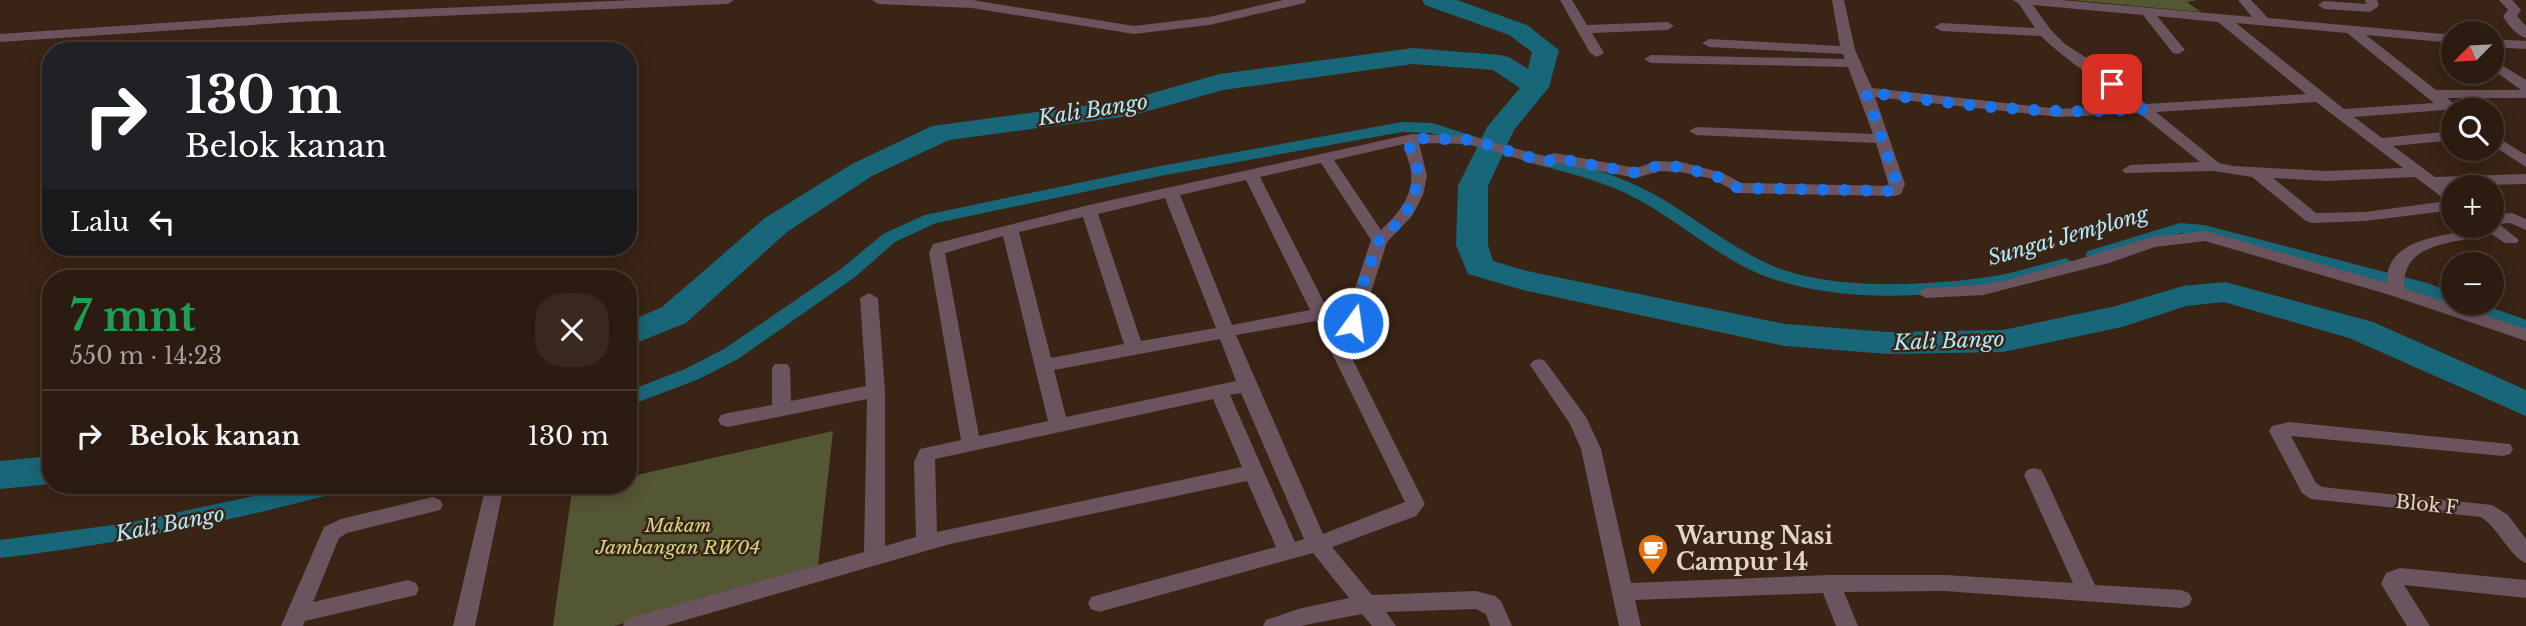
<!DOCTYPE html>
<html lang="id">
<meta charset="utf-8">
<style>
:root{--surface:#2c1b10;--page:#38281e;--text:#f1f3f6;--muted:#a6a19f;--line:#483930}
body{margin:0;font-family:"Libre Baskerville",serif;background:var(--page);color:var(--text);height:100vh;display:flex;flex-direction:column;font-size:26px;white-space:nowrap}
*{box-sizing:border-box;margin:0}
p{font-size:23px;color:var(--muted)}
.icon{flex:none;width:38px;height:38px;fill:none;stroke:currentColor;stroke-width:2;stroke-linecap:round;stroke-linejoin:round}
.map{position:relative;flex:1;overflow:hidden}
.details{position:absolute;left:42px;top:270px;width:595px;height:224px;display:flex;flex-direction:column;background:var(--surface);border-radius:28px;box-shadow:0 4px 18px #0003,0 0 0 2px var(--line)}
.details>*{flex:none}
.hud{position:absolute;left:42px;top:42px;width:595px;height:214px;border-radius:28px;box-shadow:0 4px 18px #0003,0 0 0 2px var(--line);background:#202124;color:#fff;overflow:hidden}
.needle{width:46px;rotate:246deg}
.fabs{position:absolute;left:2441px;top:21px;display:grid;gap:14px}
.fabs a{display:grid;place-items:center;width:63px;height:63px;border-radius:50%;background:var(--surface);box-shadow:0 4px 18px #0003,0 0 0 2px var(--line);font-size:35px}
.pin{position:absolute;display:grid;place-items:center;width:60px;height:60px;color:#fff;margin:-30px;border-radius:14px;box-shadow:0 4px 10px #0006}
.me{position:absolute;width:77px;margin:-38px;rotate:14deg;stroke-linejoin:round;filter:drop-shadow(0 0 5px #0008)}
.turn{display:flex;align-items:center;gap:24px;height:147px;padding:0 28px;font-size:32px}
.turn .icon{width:91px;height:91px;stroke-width:2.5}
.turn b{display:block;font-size:49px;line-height:60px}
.then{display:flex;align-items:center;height:66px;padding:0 28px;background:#0003;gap:14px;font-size:26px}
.round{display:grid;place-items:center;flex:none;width:74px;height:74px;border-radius:28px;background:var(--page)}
.headline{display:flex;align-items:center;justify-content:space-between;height:119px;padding:0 28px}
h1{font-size:42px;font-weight:800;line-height:52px;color:#1e9e55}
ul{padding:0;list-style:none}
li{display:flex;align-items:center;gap:21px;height:91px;padding:0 28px;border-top:2px solid var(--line)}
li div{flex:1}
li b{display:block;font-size:26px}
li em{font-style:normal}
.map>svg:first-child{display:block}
</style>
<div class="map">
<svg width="2526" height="626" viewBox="0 0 2526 626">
<rect width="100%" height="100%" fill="#3a2415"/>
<g fill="#545734">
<path d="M2072,0H2197L2187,2L2201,12Z"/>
<path d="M833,431L818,565L614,626H553L572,490L595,485H628V477Z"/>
</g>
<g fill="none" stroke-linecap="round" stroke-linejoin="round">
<g fill="#186779" fill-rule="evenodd">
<path d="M1402,122L1432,123L1486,140L1488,143L1480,148L1431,133L1402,132L1160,176L936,223L895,242L855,277L738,359L699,379L628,406V391L685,369L724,349L841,269L883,234L925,215L1160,166Z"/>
<path d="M1529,152C1570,162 1612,172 1650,192C1692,215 1729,247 1773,266C1832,291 1930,286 1994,276C2018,272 2042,264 2066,258L2075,264L2073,268C1977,293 1858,312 1762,275C1718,257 1681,223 1639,200C1603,180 1562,171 1523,161L1521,157L1523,153Z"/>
<path d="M2180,223L2204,225L2427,283L2454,293V303H2479L2526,320V333L2413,291L2203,235L2181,233L2094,261L2085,255L2088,251Z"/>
<path d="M305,485H348L345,491L337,493C226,522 114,545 0,558V540L128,523Z"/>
</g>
<g fill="#186779" fill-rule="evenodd">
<path d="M1422,0H1457L1527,25L1559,50L1549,87L1514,130L1488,186V245L1493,261L1527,271L1785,324L1888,332L2003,330L2116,306L2183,286L2225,282L2373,322L2526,390V416L2349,338L2224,302L2186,306L2122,327L2003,352L1888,354L1785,346L1523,290L1468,274L1456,245L1458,186L1487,127L1520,88L1493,70L1413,64L1223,90L1130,116L949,140L872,176L787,232L686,323L628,346V322L662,307L765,218L852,164L932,126L1128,100L1220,74L1413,48L1500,55L1509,57L1528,69L1532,52L1509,35L1425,5Z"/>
<path d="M51,456V484L0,489V461Z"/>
</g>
<g fill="#6c545e" fill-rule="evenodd">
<path d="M635,0H734L728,4L296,22L0,42V34L296,14Z"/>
<path d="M872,0H972L1134,26L1209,17L1283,0H1306L1305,3L1209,25L1134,34L972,8L878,4Z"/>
<path d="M1560,0H1572L1587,25L1667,22L1674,26L1667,30L1592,33L1604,53L1597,57L1590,53Z"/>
<path d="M1832,0H1844L1855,50L1872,88L2059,109L2130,105C2101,82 2066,61 2041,36L1941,31L1934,27L1941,23L2035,28L2019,4L2013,0H2062L2252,17L2238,0H2251L2268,18L2454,35V43L2366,35L2436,90H2521L2492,69V59L2526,80V98H2447L2461,110H2454V115L2444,110L2354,117L2382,138L2454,131V140L2393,146L2435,177L2526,174V184L2447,186L2454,191V210L2365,221L2312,223L2306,221L2252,177L2214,171L2125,173L2122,170L2130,165L2200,162L2139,113L2059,117L1875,97L1905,184L1901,194L1895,196L1738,193L1713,179L1681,172L1658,171L1637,178L1556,163L1546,167L1470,144L1419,143L1427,176L1423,195L1412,216L1387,242L1357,336L1348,350L1425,504L1416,516L1332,547L1372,595L1476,591L1495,596L1501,601L1512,626H1490L1486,614L1476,609L1386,612L1396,626H1372L1362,614L1300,626H1263L1266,620L1298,609L1349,598L1313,553L1099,612L1091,609L1088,603L1091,597L1276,547L1247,481L950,544L665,626H623L626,620L634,617L864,552L867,399L728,427L721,425L718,420L721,415L728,413L772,405V368L775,364H787L790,368L791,401L866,386L860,298L869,293L878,298L885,391V546L916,537L914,462L920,449L961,440L929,253L933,244L1089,205L1412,134L1471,136L1545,157L1554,153L1636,168L1657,161L1681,162L1723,173L1741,183L1889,186L1876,143L1696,135L1689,131L1696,127L1873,134L1848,67L1651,63L1644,59L1651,55L1845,59L1843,54L1709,47L1702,43L1709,39L1840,46ZM2033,5L2143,15L2173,53L2178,54L2185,50L2157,16L2218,22L2306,94L2146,104L2102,68L2065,44L2050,29ZM2236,23L2347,33L2434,103L2344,109ZM2316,102L2403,168L2326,171L2233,166L2219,163L2156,112ZM1404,144C1405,154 1410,162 1411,172C1414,196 1397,215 1381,230L1334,160ZM1321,163L1371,240L1340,334L1260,177ZM2415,177L2447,201L2365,212L2316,213L2273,178L2326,181ZM1246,180L1310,310L1232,325L1180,195ZM1165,198L1216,328L1141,341L1098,214ZM1083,217L1124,344L1051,358L1019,232ZM1003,236L1048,421L979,436L945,253ZM1316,321L1405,502L1323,534L1236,335ZM1220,339L1236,381L1066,417L1054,370ZM1241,393L1304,539L1295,542L1230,395ZM1213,399L1242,467L937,532L935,459Z"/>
<path d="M2365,0H2377L2379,6L2370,12L2324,9L2318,5L2324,1L2366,4Z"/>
<path d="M2499,0H2512L2521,10L2517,16L2526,26V38C2517,36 2507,24 2503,16L2508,10Z"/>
<path d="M2492,39L2526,41V49L2492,47Z"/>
<path d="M2492,134L2526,155V167L2492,145Z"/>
<path d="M2512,213L2526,219V230L2510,223L2499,224L2519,240L2517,243H2505L2488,232L2486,235C2452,244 2402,242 2404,288L2526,329V341L2390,295L2205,241L2155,247L2109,263L1983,295L1926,298L1917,293L1926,288L1983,285L2008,280L2153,237L2206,231L2387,283C2385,238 2442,237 2474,229L2475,226H2492V215Z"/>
<path d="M1539,359L1545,361L1586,417L1601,449L1631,583L1830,575H1945L2073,583L2024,475L2027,470L2034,468L2041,470L2044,475L2095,585L2181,590L2189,593L2192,599L2189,605L2181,608L1945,591L1844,592L1858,626H1836L1823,593L1635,600L1641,626H1619L1581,449L1570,424L1530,365L1533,361Z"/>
<path d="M2289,422L2510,444L2513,449L2510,454L2503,456L2291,436L2316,483L2322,487L2492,505L2508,515L2526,539V563C2511,558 2499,529 2481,517L2311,499L2302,493L2269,431L2272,426Z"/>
<path d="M486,485H500L503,490L475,626H453Z"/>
<path d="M433,497L440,500L443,505L440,510L347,533L339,538L313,602L408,580L416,583L419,589L416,595L305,621L303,626H281L324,527L341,519Z"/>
<path d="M2400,568L2526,580V598L2404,585L2430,626H2407L2381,584L2386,573Z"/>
</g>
</g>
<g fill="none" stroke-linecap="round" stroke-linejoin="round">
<path stroke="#1a73e8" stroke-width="12" stroke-dasharray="0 21.6" d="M1353,323L1361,289L1379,240L1400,221L1413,201L1419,174L1410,148L1412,138L1471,140L1546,162L1555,158L1637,173L1657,166L1681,167L1718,177L1738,188L1889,191H1895L1897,184L1866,92C1960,105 2048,116 2144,109L2112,84"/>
</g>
<defs>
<g id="cafe-pin" transform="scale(1.575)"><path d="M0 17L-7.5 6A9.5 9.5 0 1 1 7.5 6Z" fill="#e8710a" stroke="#3a2415"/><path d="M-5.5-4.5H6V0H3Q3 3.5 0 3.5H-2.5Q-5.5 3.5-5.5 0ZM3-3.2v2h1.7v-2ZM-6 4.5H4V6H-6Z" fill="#fff"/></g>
</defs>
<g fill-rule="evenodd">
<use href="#cafe-pin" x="1653" y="549"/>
</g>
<g text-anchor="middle" stroke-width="5" stroke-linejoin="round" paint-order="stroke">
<g font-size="19" fill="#e4d5cc" stroke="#3a2415">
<text transform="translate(2427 504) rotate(6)" y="7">Blok F</text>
</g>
<g font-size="19" font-style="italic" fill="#d1d884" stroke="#3a2415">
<text x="678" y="532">Makam<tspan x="678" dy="22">Jambangan RW04</tspan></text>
</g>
<g font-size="21" font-style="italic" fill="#afeafb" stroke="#3a2415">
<text transform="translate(1093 110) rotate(-9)" y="7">Kali Bango</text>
<text transform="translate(2068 236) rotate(-16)" y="7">Sungai Jemplong</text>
<text transform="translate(1949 341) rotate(-2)" y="7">Kali Bango</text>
<text transform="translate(170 524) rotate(-11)" y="7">Kali Bango</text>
</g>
<g font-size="23" font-weight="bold" fill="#e4d5cc" stroke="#3a2415" text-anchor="start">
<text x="1676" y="544">Warung Nasi<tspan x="1676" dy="26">Campur 14</tspan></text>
</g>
</g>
</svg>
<div class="fabs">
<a><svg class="needle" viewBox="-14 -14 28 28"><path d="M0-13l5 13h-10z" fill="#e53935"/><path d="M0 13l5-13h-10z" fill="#a6a19f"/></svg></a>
<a><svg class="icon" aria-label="search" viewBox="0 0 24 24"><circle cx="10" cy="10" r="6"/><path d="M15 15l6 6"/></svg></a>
<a>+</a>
<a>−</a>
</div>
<div class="pin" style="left:2112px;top:84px;background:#d93025"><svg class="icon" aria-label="arrive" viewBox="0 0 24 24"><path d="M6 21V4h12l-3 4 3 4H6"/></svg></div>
<svg class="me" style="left:1353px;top:323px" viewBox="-20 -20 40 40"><circle r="17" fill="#1a73e8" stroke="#fff" stroke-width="3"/><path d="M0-11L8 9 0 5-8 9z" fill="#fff"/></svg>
<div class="hud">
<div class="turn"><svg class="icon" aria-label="right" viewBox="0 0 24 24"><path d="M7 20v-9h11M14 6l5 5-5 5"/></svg><div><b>130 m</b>Belok kanan</div></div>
<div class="then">Lalu<svg class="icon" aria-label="left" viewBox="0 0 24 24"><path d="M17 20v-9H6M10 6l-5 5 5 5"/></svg></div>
</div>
<section class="details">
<div class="headline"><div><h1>7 mnt</h1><p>550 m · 14:23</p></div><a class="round"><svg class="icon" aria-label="close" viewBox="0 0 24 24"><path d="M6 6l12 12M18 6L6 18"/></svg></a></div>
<ul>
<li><svg class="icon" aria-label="right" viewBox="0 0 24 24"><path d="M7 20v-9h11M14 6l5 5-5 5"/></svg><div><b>Belok kanan</b></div><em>130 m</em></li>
</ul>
</section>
</div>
